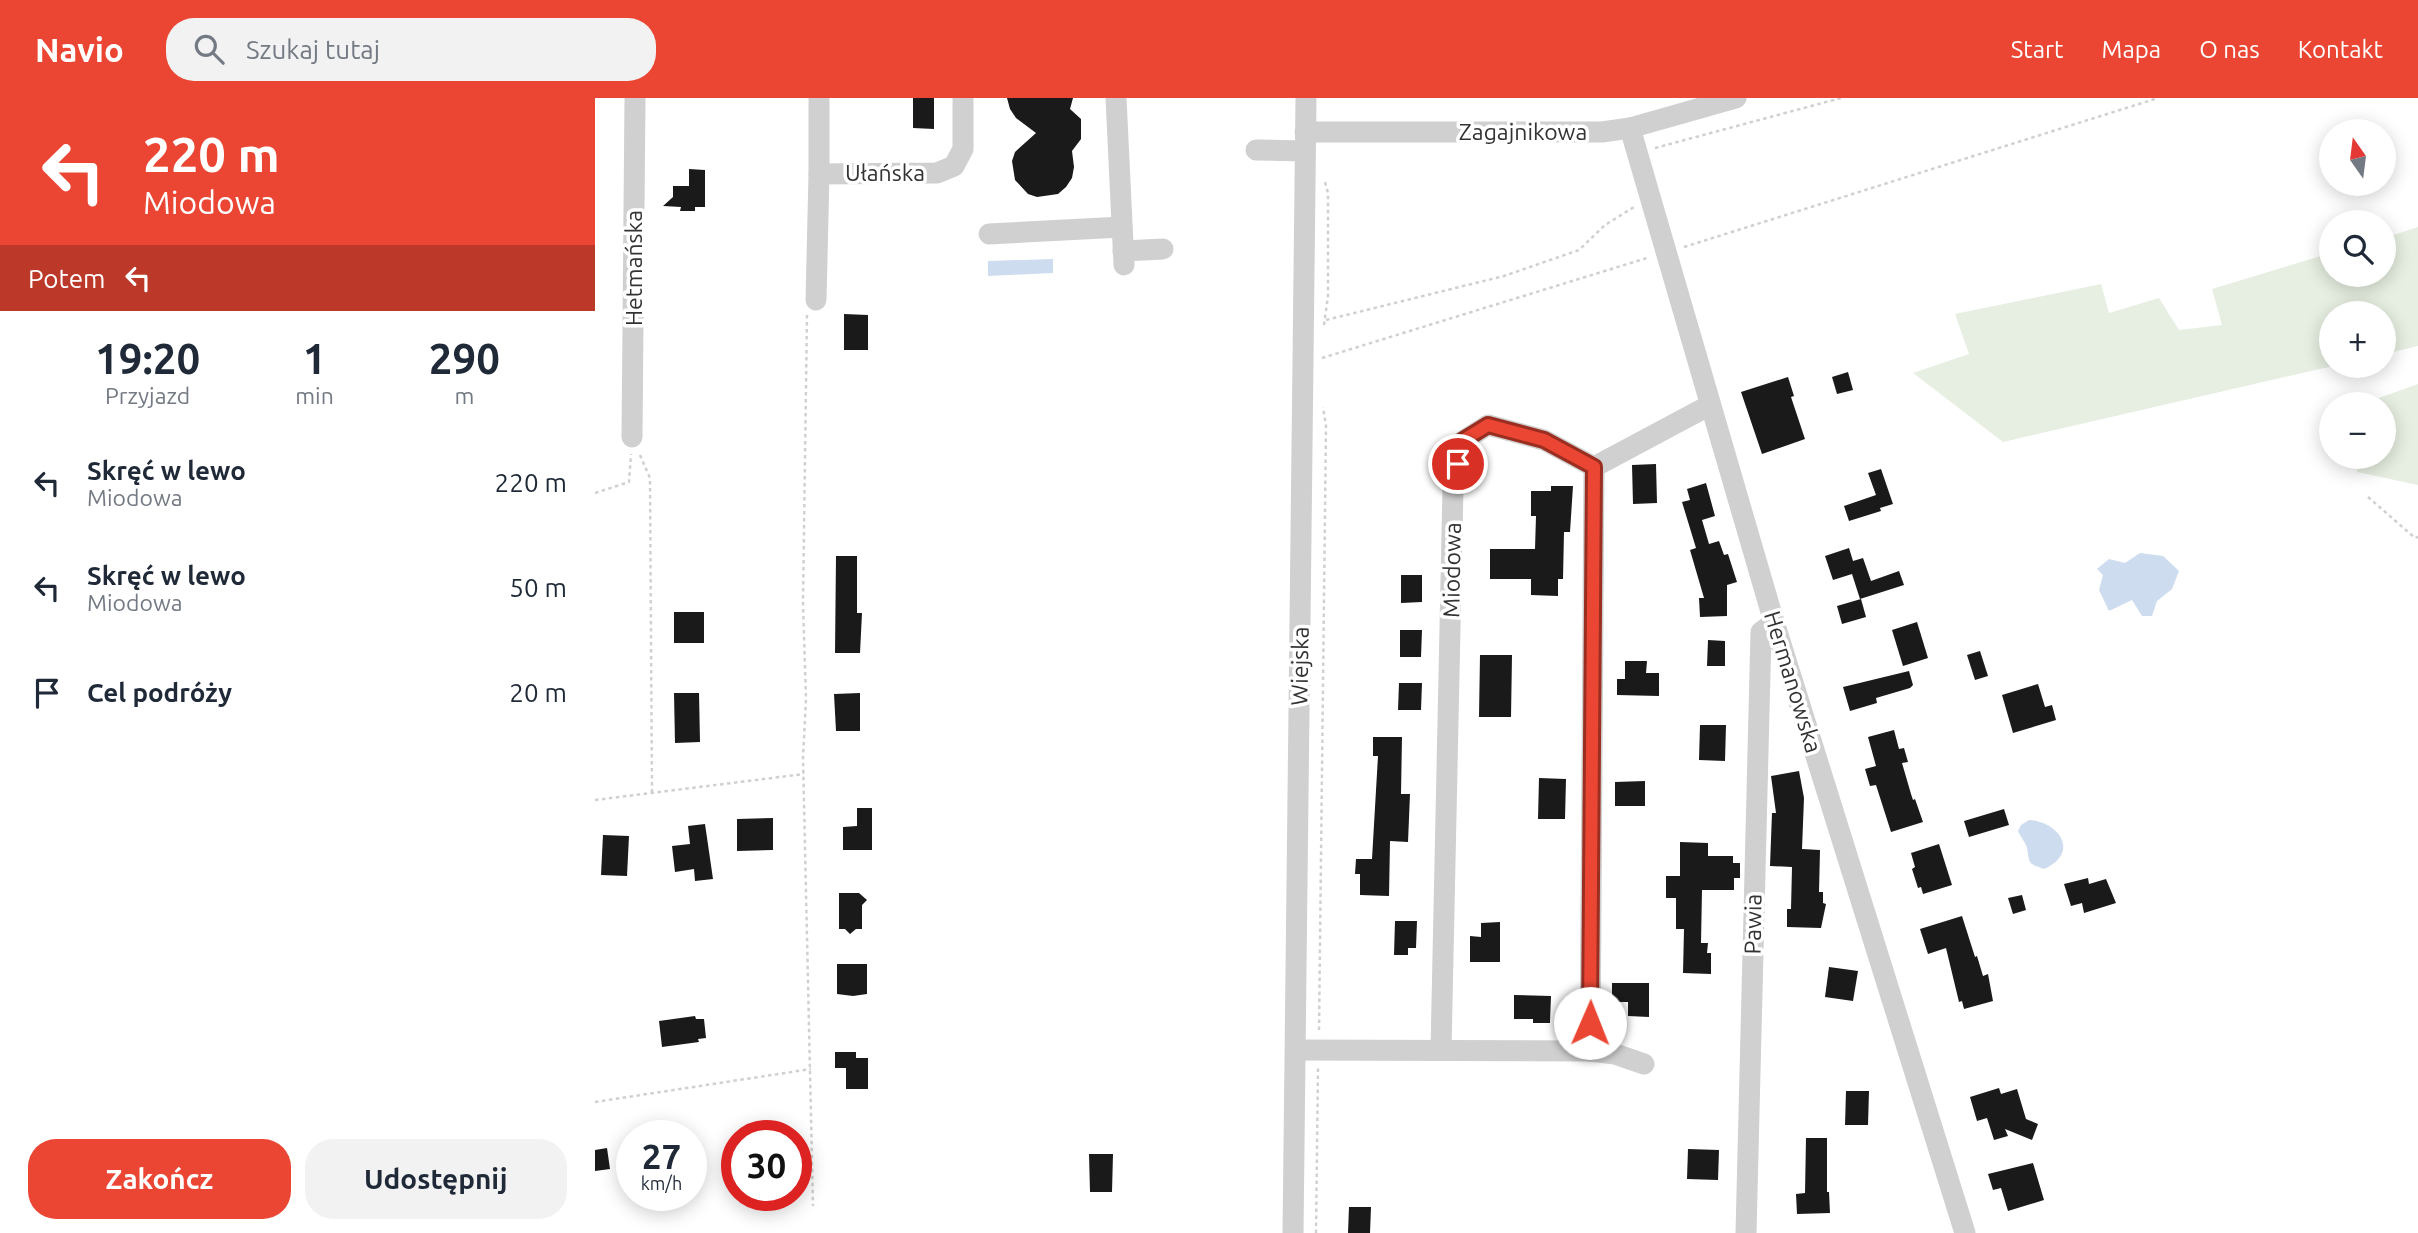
<!DOCTYPE html>
<html lang="pl">
<meta charset="utf-8">
<style>
:root{--surface:#fff;--page:#f2f2f3;--text:#1f2937;--muted:#747a83;--accent:#eb4633}
body{margin:0;font-family:Ubuntu,sans-serif;background:var(--page);color:var(--text);height:100vh;display:flex;flex-direction:column;font-size:26px;white-space:nowrap}
*{box-sizing:border-box;margin:0}
p{font-size:23px;color:var(--muted)}
.icon{flex:none;width:38px;height:38px;fill:none;stroke:currentColor;stroke-width:2;stroke-linecap:round;stroke-linejoin:round}
.map{position:relative;flex:1;overflow:hidden}
.drawer{display:flex;flex-direction:column;background:var(--surface);width:595px}
.drawer>*{flex:none}
.hud{background:#eb4633;color:#fff;overflow:hidden}
.needle{width:46px;rotate:346deg}
.controls{position:absolute;left:1724px;top:21px;display:grid;gap:14px}
.controls a{display:grid;place-items:center;width:77px;height:77px;border-radius:50%;background:var(--surface);box-shadow:0 4px 18px #0003;font-size:35px}
.speed{position:absolute;left:21px;top:1022px;display:flex;gap:14px;font-size:35px;font-weight:700;text-align:center}
.speed>*{display:grid;place-content:center;width:91px;height:91px;border-radius:50%;background:var(--surface);box-shadow:0 4px 18px #0003;line-height:1}
.speed small{font-size:18px;font-weight:400}
.speed .limit{border:10px solid #d22;background:#fff;color:#111}
.pin{position:absolute;display:grid;place-items:center;width:60px;height:60px;color:#fff;margin:-30px;border:4px solid #fff;border-radius:50%;box-shadow:0 2px 7px #0007}
.me{position:absolute;width:77px;margin:-38px;rotate:1deg;stroke-linejoin:round;filter:drop-shadow(0 0 5px #0008)}
.turn{display:flex;align-items:center;gap:24px;height:147px;padding:0 28px;font-size:32px}
.turn .icon{width:91px;height:91px;stroke-width:2.5}
.turn b{display:block;font-size:49px;line-height:60px}
.then{display:flex;align-items:center;height:66px;padding:0 28px;background:#0003;gap:14px;font-size:26px}
.eta{display:flex;justify-content:space-evenly;align-items:center;height:119px;text-align:center}
.eta b{font-size:42px;font-weight:700;line-height:49px}
.action{display:flex;gap:14px;margin-top:auto;padding:14px 28px}
.action a{flex:1;height:80px;border-radius:28px;background:var(--accent);color:#fff;font-size:28px;font-weight:700;line-height:80px;text-align:center}
.action a+a{background:var(--page);color:var(--text)}
ul{padding:0;list-style:none}
li{display:flex;align-items:center;gap:21px;height:105px;padding:0 28px}
li div{flex:1}
li b{display:block;font-size:26px}
li em{font-style:normal}
header{display:flex;align-items:center;gap:42px;box-sizing:border-box;height:98px;padding:0 35px;background:var(--accent);color:#fff}
header strong{font-size:33px}
nav{display:flex;gap:38px;margin-inline-start:auto;font-size:24px}
.search{width:490px;height:63px;background:var(--page);display:flex;align-items:center;gap:18px;box-sizing:border-box;padding:0 24px;border-radius:28px;color:var(--muted);font-size:26px}
main{display:flex;flex:1;min-height:0}
.map>svg:first-child{display:block}
</style>
<header>
<strong>Navio</strong>
<div class="search"><svg class="icon" aria-label="search" viewBox="0 0 24 24"><circle cx="10" cy="10" r="6"/><path d="M15 15l6 6"/></svg>Szukaj tutaj</div>
<nav><a>Start</a><a>Mapa</a><a>O nas</a><a>Kontakt</a></nav>
</header>
<main>
<section class="drawer">
<div class="hud">
<div class="turn"><svg class="icon" aria-label="left" viewBox="0 0 24 24"><path d="M17 20v-9H6M10 6l-5 5 5 5"/></svg><div><b>220 m</b>Miodowa</div></div>
<div class="then">Potem<svg class="icon" aria-label="left" viewBox="0 0 24 24"><path d="M17 20v-9H6M10 6l-5 5 5 5"/></svg></div>
</div>
<div class="eta">
<div><b>19:20</b><p>Przyjazd</p></div>
<div><b>1</b><p>min</p></div>
<div><b>290</b><p>m</p></div>
</div>
<ul>
<li><svg class="icon" aria-label="left" viewBox="0 0 24 24"><path d="M17 20v-9H6M10 6l-5 5 5 5"/></svg><div><b>Skręć w lewo</b><p>Miodowa</p></div><em>220 m</em></li>
<li><svg class="icon" aria-label="left" viewBox="0 0 24 24"><path d="M17 20v-9H6M10 6l-5 5 5 5"/></svg><div><b>Skręć w lewo</b><p>Miodowa</p></div><em>50 m</em></li>
<li><svg class="icon" aria-label="arrive" viewBox="0 0 24 24"><path d="M6 21V4h12l-3 4 3 4H6"/></svg><div><b>Cel podróży</b></div><em>20 m</em></li>
</ul>
<div class="action"><a>Zakończ</a><a>Udostępnij</a></div>
</section>
<div class="map">
<svg width="1823" height="1135" viewBox="0 0 1823 1135">
<rect width="100%" height="100%" fill="#fff"/>
<g fill="#e6efe1">
<path d="M1823,129V248L1789,256L1788,215H1736V268H1738L1408,344L1318,275L1374,256L1360,216L1506,186L1514,215L1564,200L1584,232L1627,227L1617,191L1736,155V177H1788L1789,140Z"/>
<path d="M1823,286V387L1762,374L1760,359H1788V306H1767Z"/>
</g>
<g fill="#cddcef">
<path d="M458,161V175L393,178V163Z"/>
<path d="M1545,455L1568,458L1584,473L1577,491L1562,503L1557,518H1547L1537,502L1514,513L1504,492L1508,477L1502,471L1514,461L1530,465Z"/>
<path d="M1434,722C1465,724 1485,755 1449,771C1432,765 1435,766 1432,750C1431,745 1425,738 1423,733L1426,727Z"/>
</g>
<g fill="#1a1a1a">
<path d="M318,0H339V31L318,30Z"/>
<path d="M412,0H478L475,11L486,21V41L477,53L479,69L477,80L471,89L463,96L442,99L433,96L420,82L417,63L420,54L441,35L421,20L415,11Z"/>
<path d="M94,71L110,72V109H100V113H85L86,109L68,108L78,99V88H94Z"/>
<path d="M249,216L273,217V252H249Z"/>
<path d="M1253,274L1258,292L1242,296L1237,279Z"/>
<path d="M1193,279L1199,298L1196,299L1210,341L1167,356L1146,294Z"/>
<path d="M1061,366L1062,405L1038,406L1037,367Z"/>
<path d="M1286,371L1298,406L1285,410L1286,413L1254,423L1249,408L1281,397L1273,375Z"/>
<path d="M1111,385L1120,418L1107,422L1114,446L1124,443L1129,457L1133,456L1142,484L1132,487V518L1105,519L1104,500H1109L1095,452L1101,450L1087,404L1095,402L1092,391Z"/>
<path d="M956,388H978L975,434H969L968,481H963V498L936,497V481H895V451H940L941,418H936V393H956Z"/>
<path d="M1254,450L1258,463L1268,460L1276,483L1304,473L1309,487L1265,501L1257,476L1238,482L1230,458Z"/>
<path d="M241,458H262V515H267L265,555H240Z"/>
<path d="M806,477H827V504L806,505Z"/>
<path d="M1266,501L1271,519L1247,526L1242,508Z"/>
<rect x="79" y="514" width="30" height="31"/>
<path d="M1322,524L1333,560L1308,568L1297,532Z"/>
<path d="M805,532H827L826,559H805Z"/>
<path d="M1113,542L1130,543V568H1112Z"/>
<path d="M1385,553L1393,578L1380,582L1372,557Z"/>
<path d="M885,557H917L916,619H884Z"/>
<path d="M1030,563H1052L1051,575H1064V598L1022,597V581H1030Z"/>
<path d="M1314,573L1318,587L1315,590L1281,600L1282,605L1255,613L1248,589Z"/>
<path d="M804,585H827L826,612H803Z"/>
<path d="M1443,586L1450,609L1457,607L1461,622L1418,635L1407,597Z"/>
<path d="M79,595H104L105,644L80,645Z"/>
<path d="M265,595V633H241L239,596Z"/>
<path d="M1105,627H1131L1130,663L1104,662Z"/>
<path d="M1299,632L1304,651L1309,650L1313,664L1307,665L1316,696L1318,702L1320,701L1328,724L1296,734L1281,687L1275,688L1270,671L1281,668L1273,639Z"/>
<path d="M778,639H807L806,696H815L813,744L795,743L794,798L765,797V776H760L761,761H777L783,658H778Z"/>
<path d="M1204,673L1209,700L1207,751L1225,752L1224,794H1228V805L1231,806L1226,830L1192,829V811H1196L1197,769L1175,768L1177,715H1181L1176,678Z"/>
<path d="M944,680L971,681L970,721H943Z"/>
<path d="M1050,683V708H1020V684Z"/>
<path d="M262,710H277V752H248V729L262,728Z"/>
<path d="M1409,711L1414,727L1374,739L1369,723Z"/>
<path d="M178,720V752L142,753V721Z"/>
<path d="M110,726L118,781L100,783L99,771L80,774L77,748L95,746L93,728Z"/>
<path d="M8,737L34,738L32,778L6,777Z"/>
<path d="M1085,744L1113,745V758H1138V765H1145V780H1139V792H1107L1106,845H1113L1112,855H1116V876L1088,875L1089,831H1081V800H1071V778H1085Z"/>
<path d="M1344,746L1357,787L1328,796L1326,789L1323,790L1317,771L1320,769L1316,755Z"/>
<path d="M1493,780L1494,786L1511,781L1521,805L1489,815L1487,805L1476,808L1469,786Z"/>
<path d="M244,795H264L272,802L267,807V831H261L255,836L250,831H244Z"/>
<path d="M1427,797L1431,812L1418,816L1413,800Z"/>
<path d="M1367,818L1380,859L1382,858L1388,878L1393,876L1398,903L1369,911L1367,903L1364,904L1351,850L1333,856L1325,831Z"/>
<path d="M800,823H822L821,850H813V857H799Z"/>
<path d="M905,824V864H875V838L886,839V825Z"/>
<path d="M242,866H272V896L258,898L242,896Z"/>
<path d="M1234,869L1263,873L1258,903L1230,899Z"/>
<path d="M1017,885H1054V919L1033,918V904H1017Z"/>
<path d="M919,897L956,898L955,925H938V921H919Z"/>
<path d="M100,918L101,921H109L111,940L103,941L104,944L67,949L64,923Z"/>
<path d="M240,954H261V960H273V991H251V970H240Z"/>
<path d="M1404,990L1406,996L1422,991L1431,1021L1443,1026L1437,1042L1410,1031L1413,1038L1399,1042L1392,1020L1382,1023L1375,999Z"/>
<path d="M1251,993H1274L1273,1027H1250Z"/>
<path d="M1211,1040H1232V1094H1234L1235,1115L1202,1116L1201,1096L1210,1095Z"/>
<path d="M12,1050L15,1071L0,1073V1052Z"/>
<path d="M1093,1051L1124,1052L1123,1082L1092,1081Z"/>
<path d="M494,1056H518L517,1094H495Z"/>
<path d="M1438,1065L1449,1102L1413,1113L1406,1090L1398,1092L1393,1076Z"/>
<path d="M754,1109H776L775,1135H753Z"/>
</g>
<g fill="none" stroke-linecap="round" stroke-linejoin="round">
<g stroke="#d0d0d0" stroke-width="2.5" stroke-dasharray="3.5 3.5" stroke-linecap="butt">
<path d="M1060,50L1246,0"/>
<path d="M1089,149L1563,0"/>
<path d="M212,217L208,505L211,601L208,660L218,1108"/>
<path d="M731,222L909,178L984,152L1010,127L1039,109"/>
<path d="M729,227L733,198V95L730,84"/>
<path d="M727,260L1052,160"/>
<path d="M45,357L55,380L57,695"/>
<path d="M0,395L34,384L36,356"/>
<path d="M1773,399L1820,440L1823,439"/>
<path d="M0,702L209,676"/>
<path d="M724,932L731,328L728,309"/>
<path d="M0,1004L216,971"/>
<path d="M721,1135L723,970"/>
</g>
<g stroke="#d0d0d0" stroke-width="21">
<path d="M224,0V76L342,75L359,68L368,51V0"/>
<path d="M521,0L529,167"/>
<path d="M1035,30L1179,524L1370,1135"/>
<path d="M710,34H1007L1035,30L1141,0"/>
<path d="M661,52L710,53"/>
<path d="M394,136L527,129"/>
<path d="M528,153L568,151"/>
<path d="M221,202L224,76"/>
<path d="M37,339L40,0"/>
<path d="M999,369L1115,307"/>
<path d="M701,952L995,953L1020,956L1049,966"/>
<path d="M846,952L858,389L868,343L893,327L949,342L999,369L995,953"/>
<path d="M698,1135L711,0"/>
<path d="M1151,1135L1166,534L1179,524"/>
</g>
</g>
<g fill="none" stroke-linecap="round" stroke-linejoin="round">
<g stroke="#992e21" stroke-width="18">
<path id="route" d="M863,366L867,343L893,327L949,342L999,369L995,925"/>
</g>
<use href="#route" stroke="#eb4633" stroke-width="12"/>
</g>
<g text-anchor="middle" stroke-width="7" stroke-linejoin="round" paint-order="stroke">
<g font-size="23" fill="#333" stroke="#fff">
<text x="928" y="42">Zagajnikowa</text>
<text x="290" y="83">Ułańska</text>
<text transform="translate(39 170) rotate(-90)" y="8">Hetmańska</text>
<text transform="translate(857 472) rotate(-89)" y="8">Miodowa</text>
<text transform="translate(705 568) rotate(-89)" y="8">Wiejska</text>
<text transform="translate(1198 584) rotate(73)" y="8">Hermanowska</text>
<text transform="translate(1158 826) rotate(-89)" y="8">Pawia</text>
</g>
</g>
</svg>
<div class="controls">
<a><svg class="needle" viewBox="-14 -14 28 28"><path d="M0-13l5 13h-10z" fill="#e53935"/><path d="M0 13l5-13h-10z" fill="#747a83"/></svg></a>
<a><svg class="icon" aria-label="search" viewBox="0 0 24 24"><circle cx="10" cy="10" r="6"/><path d="M15 15l6 6"/></svg></a>
<a>+</a>
<a>−</a>
</div>
<div class="speed"><div>27<small>km/h</small></div><div class="limit">30</div></div>
<div class="pin" style="left:863px;top:366px;background:#d93025"><svg class="icon" aria-label="arrive" viewBox="0 0 24 24"><path d="M6 21V4h12l-3 4 3 4H6"/></svg></div>
<svg class="me" style="left:995px;top:925px" viewBox="-20 -20 40 40"><circle r="19" fill="#fff"/><path d="M0-13L10 11 0 6-10 11z" fill="#eb4633"/></svg>
</div>
</main>
